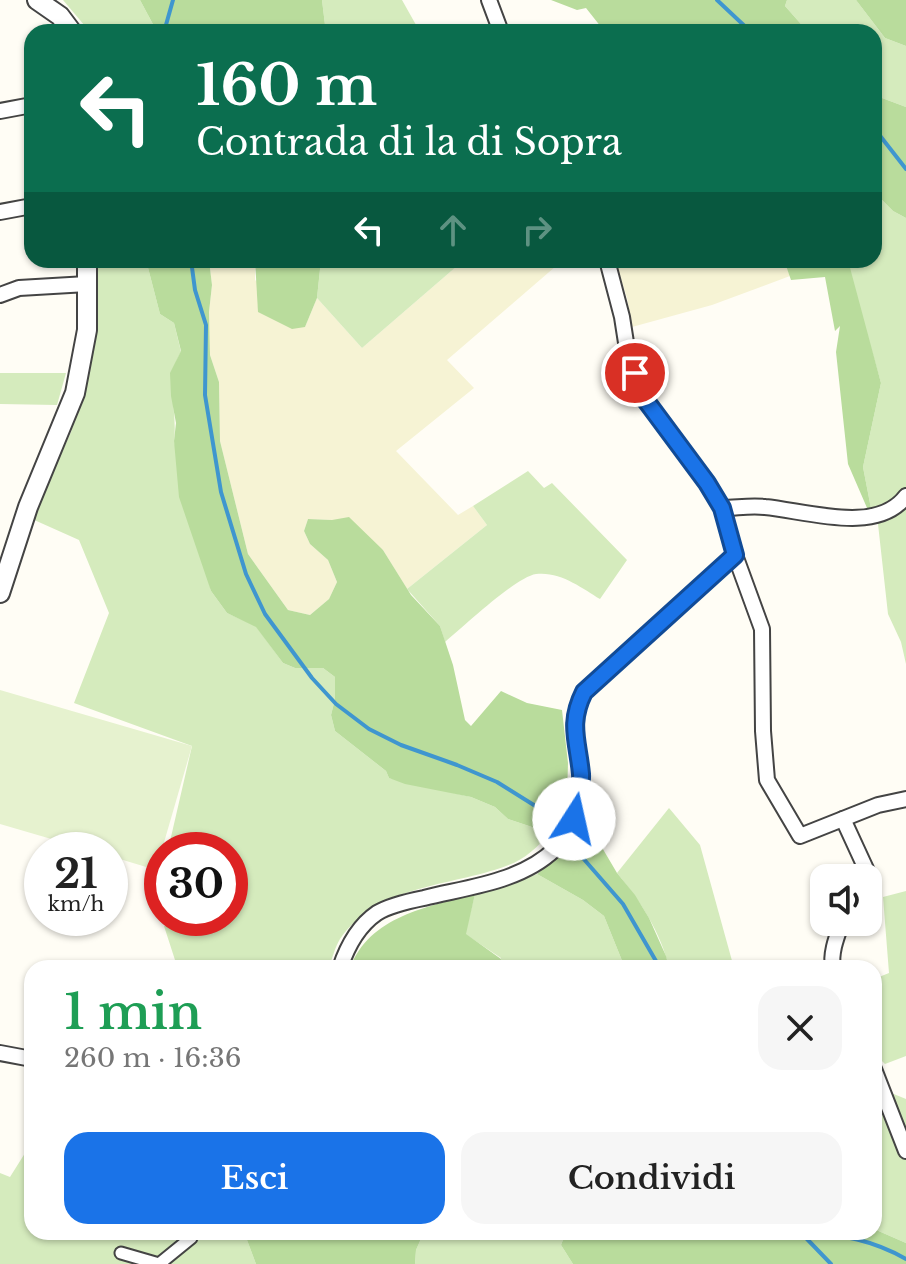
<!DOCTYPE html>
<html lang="it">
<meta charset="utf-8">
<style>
:root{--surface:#fff;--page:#f6f6f6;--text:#222;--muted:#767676;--accent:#1a73e8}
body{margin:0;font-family:"Libre Baskerville",serif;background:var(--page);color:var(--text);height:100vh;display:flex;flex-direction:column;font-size:30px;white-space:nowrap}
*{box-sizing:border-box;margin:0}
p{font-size:26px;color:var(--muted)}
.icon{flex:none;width:44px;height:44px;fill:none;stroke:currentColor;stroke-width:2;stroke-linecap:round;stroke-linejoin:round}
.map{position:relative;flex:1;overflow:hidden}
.sheet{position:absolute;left:24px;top:960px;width:858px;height:280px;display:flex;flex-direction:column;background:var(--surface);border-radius:24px;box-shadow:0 2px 6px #0004}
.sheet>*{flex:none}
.hud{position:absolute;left:24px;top:24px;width:858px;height:244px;border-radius:24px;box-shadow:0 2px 6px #0004;background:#0b6e4f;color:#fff;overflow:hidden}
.tools{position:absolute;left:810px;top:864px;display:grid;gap:16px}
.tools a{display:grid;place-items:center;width:72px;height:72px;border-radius:16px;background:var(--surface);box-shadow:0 2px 6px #0004;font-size:40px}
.speed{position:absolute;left:24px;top:832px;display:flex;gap:16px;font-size:40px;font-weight:700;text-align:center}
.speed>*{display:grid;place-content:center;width:104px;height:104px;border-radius:50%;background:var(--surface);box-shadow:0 2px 6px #0004;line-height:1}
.speed small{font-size:20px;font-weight:400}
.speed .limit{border:12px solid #d22;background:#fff;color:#111}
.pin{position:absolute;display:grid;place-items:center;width:68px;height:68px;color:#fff;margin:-34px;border:4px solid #fff;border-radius:50%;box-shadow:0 2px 8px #0007}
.me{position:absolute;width:88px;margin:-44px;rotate:10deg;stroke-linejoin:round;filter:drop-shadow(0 0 6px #0008)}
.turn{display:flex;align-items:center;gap:28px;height:168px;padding:0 40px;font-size:36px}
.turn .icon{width:104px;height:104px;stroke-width:2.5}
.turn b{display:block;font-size:56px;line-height:68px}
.lanes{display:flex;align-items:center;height:76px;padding:0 40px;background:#0003;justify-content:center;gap:40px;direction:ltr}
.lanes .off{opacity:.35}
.round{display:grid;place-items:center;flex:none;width:84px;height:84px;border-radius:24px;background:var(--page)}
.headline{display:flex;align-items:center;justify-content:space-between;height:136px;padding:0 40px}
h1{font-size:48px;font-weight:600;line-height:60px;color:#1e9e55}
.action{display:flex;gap:16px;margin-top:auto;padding:16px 40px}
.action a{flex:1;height:92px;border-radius:24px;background:var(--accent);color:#fff;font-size:32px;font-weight:600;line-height:92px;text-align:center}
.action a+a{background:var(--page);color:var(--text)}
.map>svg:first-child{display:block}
</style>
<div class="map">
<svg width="906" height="1264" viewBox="0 0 906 1264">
<rect width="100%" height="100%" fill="#fffdf5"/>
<g fill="#f6f3d4">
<path d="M209,260H255V280L305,327L317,298L362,348L464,260H563L447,360L474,388L396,451L458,515L473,506L487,525L407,589L383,550L332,520L308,519L304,531L310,544L328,560L337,582L329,599L310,615L288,610L248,554L220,441L219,382L210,355L209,312L212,285Z"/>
<path d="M615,260H784L790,276L712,305L632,327L627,298Z"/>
</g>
<g fill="#d5ebbd">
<path d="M63,0H140L155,28L154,32H90Z"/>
<path d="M322,0H402L420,32H323L325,25Z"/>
<path d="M787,0H856L885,38L906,46V107L874,95V32H808L785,6Z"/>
<path d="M874,192L893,211L906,218V664L901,642L888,614L878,524H874L863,467L881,383L846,260H874Z"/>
<path d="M96,260H146L160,314L174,323L181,352C164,380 178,410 174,441L211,591L227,613L256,626L283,663L295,668H323L335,677V699L331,715L335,731L386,771L389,778L471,797L495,807L508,819L550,833C538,847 524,860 506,866C449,887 379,884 340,939C335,947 332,959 329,968H181L175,960L164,926H167L166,918H230V850H168L192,746L74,703L109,613L79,540L32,519L71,432L94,346Z"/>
<path d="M321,260H464L362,348L317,298Z"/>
<path d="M0,373H66L57,405L0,404Z"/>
<path d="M528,471L544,488L552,483L627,560L600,599C582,588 560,571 536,574C516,577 463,627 445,642L440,626L407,589L487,525L473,506Z"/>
<path d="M669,808L700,845L734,968H669C661,932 640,901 617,873Z"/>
<path d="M537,874L583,900L604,916L625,968H500L501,958L465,934L475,894L504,887Z"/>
<path d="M906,891V1056L885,1064L874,1053V979L889,973L883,897Z"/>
<path d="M874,1086L906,1099V1243L874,1229Z"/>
<path d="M32,1142V1232H244L256,1264H0V1173L10,1177Z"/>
<path d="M424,1232H566L561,1245L573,1264H415L416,1250Z"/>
</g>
<g fill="#b9dc9c">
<path d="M140,0H322L325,25L323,32H154L155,28Z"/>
<path d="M551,0H787L785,6L808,32H605L586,8L577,10Z"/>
<path d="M856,0H906V46L885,38Z"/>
<path d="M874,95L906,107V218L893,211L874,192Z"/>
<path d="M146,260H209L212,285L209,312L210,355L219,382L220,441L248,554L288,610L310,615L329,599L337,582L328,560L310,544L304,531L308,519L332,520L349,517L383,550L411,595L440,626L453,665L465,720L471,726L501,691L527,703L562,710L568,763L567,797L550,833L508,819L495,807L471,797L405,784L389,778L386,771L335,731L331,715L335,699V677L323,668H295L283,663L256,627L227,613L211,591L179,497L174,441L176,423L171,396L170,373L181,351L174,323L160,314Z"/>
<path d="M255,260H321L317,298L305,327L292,329L258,312Z"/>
<path d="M784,260H846L849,264L881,383L863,467L874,524L848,464L836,352L840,326L835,331L825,277L791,280Z"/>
<path d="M584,817L617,873L635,895L649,918L666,956L669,968H625L604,916L583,900L537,874L567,849Z"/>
<path d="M475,894L466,934L501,959L500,968H350C370,916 427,907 475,894Z"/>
<path d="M874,1229L906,1243V1264H573L561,1245L566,1232H874Z"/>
<path d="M244,1232H424L416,1250L415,1264H256Z"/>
</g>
<path fill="#e6f2cf" d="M0,690L192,746L156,870L110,856V850H89L0,824Z"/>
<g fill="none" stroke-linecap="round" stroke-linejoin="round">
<g stroke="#3f96cf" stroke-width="4">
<path d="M717,0L751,32"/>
<path d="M164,32L173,0"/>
<path d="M874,128L906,169"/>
<path d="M191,260L195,290L206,325L205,395L221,492L246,574L265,614L312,678L336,704L369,729L401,745L457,765L497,782L537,807L561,835"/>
<path d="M568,841L623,904L660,968"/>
<path d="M798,1232L806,1238C837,1230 878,1243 906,1259"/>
<path d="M806,1238L831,1264"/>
</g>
<g stroke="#444" stroke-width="15">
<g id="pedestrian">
<path d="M121,1253L159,1264"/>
<path d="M159,1264L191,1238L193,1232"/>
</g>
</g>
<g stroke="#444" stroke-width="18">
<g id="minor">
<path d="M489,0L501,32"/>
<path d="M0,111L32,105"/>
<path d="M0,212L32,206"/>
<path d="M607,260L622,317L627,349L644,398L707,483L722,508L735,555L762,629L763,731L767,780L800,836L878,805L906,799"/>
<path d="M0,295L19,288L87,284"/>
<path d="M722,508C736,508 751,505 765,507C807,511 877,535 906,496"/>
<path d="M843,819L872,882L868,886"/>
<path d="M340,968C347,947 358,926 377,913C390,905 409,901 424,898C468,887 521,882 555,849C572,833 582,798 581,775C578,741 567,725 584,692L735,555"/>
<path d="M833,968C830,953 837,936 842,922"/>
<path d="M0,1053L32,1059"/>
<path d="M874,1069L906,1151"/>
</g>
</g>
<g stroke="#444" stroke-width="22">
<g id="tertiary">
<path d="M37,0L60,16L72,32"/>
<path d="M0,593L28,507L75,393L87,330V260"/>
</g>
</g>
<use href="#pedestrian" stroke="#fff" stroke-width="11"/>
<use href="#minor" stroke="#fff" stroke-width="14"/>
<use href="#tertiary" stroke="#fff" stroke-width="18"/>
</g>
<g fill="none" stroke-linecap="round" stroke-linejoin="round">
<g stroke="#114b97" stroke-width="20">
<path id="route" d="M574,819C576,805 582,788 581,774C578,741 568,724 584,692L735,555L722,508L707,483L644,398L635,373"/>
</g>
<use href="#route" stroke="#1a73e8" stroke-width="14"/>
</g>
</svg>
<div class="tools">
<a><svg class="icon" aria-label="sound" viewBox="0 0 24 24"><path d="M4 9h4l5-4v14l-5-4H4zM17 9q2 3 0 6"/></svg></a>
</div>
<div class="speed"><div>21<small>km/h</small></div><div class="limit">30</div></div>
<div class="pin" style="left:635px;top:373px;background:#d93025"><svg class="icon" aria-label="arrive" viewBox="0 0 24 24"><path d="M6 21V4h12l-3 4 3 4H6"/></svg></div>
<svg class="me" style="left:574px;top:819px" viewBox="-20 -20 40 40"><circle r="19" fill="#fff"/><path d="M0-13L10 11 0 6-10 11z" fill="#1a73e8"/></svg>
<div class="hud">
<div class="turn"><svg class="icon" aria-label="left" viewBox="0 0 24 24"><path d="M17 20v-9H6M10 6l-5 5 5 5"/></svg><div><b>160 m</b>Contrada di la di Sopra</div></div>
<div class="lanes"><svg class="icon" aria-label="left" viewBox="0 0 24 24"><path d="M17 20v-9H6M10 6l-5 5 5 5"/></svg><svg class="icon off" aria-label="ahead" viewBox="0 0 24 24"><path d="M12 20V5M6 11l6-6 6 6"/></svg><svg class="icon off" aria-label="right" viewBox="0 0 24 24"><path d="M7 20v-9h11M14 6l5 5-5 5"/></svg></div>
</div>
<section class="sheet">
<div class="headline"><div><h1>1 min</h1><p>260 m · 16:36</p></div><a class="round"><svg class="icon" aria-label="close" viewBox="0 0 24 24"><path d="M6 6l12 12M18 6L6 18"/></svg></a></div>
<div class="action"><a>Esci</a><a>Condividi</a></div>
</section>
</div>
